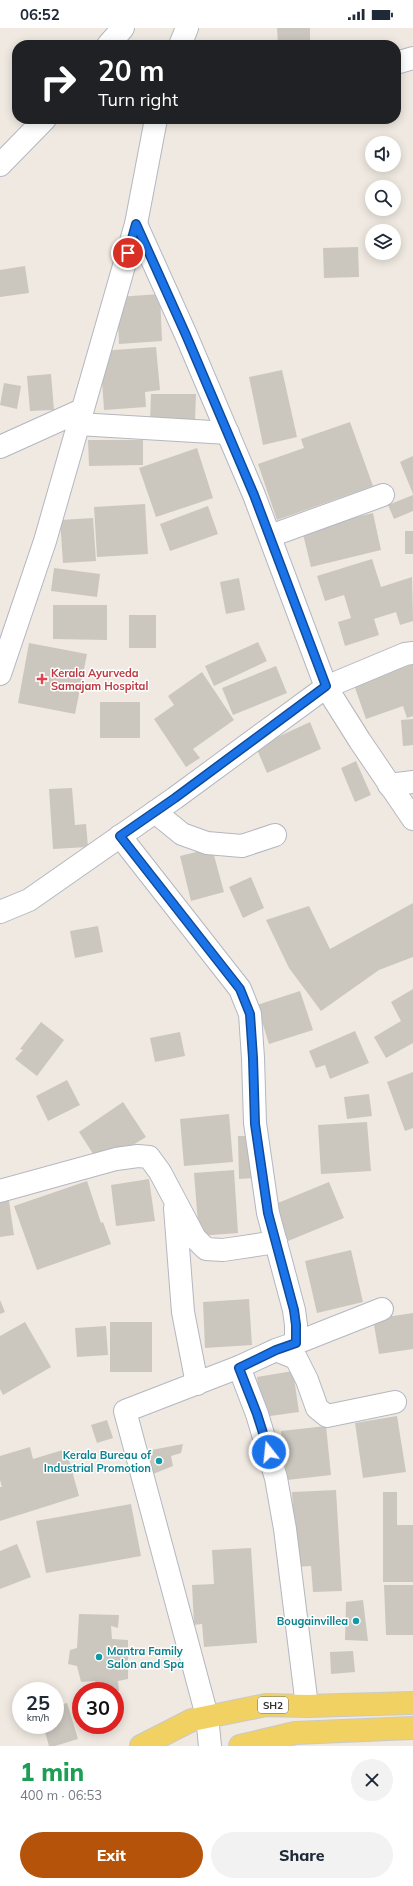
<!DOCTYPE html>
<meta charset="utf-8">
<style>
:root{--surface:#fff;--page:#f2f2f3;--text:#1f2937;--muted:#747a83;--accent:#b45309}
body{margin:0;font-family:Mulish,sans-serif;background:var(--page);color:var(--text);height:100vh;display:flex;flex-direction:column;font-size:15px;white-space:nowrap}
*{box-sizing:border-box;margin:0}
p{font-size:13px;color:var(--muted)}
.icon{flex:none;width:22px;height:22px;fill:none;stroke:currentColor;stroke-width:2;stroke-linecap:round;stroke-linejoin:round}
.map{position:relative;height:1718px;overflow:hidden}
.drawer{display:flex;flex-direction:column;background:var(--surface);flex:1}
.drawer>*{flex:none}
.hud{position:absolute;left:12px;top:12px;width:389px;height:84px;border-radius:16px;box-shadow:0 2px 10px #0003;background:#202124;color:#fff;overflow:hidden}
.fabs{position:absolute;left:365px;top:108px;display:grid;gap:8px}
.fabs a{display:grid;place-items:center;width:36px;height:36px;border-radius:50%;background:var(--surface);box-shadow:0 2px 10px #0003;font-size:20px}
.speed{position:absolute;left:12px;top:1654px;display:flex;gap:8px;font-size:20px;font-weight:700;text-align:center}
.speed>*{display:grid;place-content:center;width:52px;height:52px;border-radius:50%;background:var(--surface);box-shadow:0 2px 10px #0003;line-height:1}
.speed small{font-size:10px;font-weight:400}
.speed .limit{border:6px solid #d22;background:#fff;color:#111}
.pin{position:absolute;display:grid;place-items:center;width:34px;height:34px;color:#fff;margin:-17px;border:2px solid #fff;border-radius:50%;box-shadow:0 1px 4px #0007}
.me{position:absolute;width:44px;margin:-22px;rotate:344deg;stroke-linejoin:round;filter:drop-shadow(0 0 3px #0008)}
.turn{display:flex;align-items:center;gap:14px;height:84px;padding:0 20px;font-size:18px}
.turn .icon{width:52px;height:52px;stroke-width:2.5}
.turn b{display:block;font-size:28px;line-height:34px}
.round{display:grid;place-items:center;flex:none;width:42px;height:42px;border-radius:21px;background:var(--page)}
.summary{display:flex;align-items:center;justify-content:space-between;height:68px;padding:0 20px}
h1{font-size:24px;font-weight:800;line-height:30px;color:#1e9e55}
.button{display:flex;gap:8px;margin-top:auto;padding:8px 20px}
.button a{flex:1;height:46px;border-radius:24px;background:var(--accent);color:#fff;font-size:16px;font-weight:800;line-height:46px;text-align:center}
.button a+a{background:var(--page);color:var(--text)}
.status{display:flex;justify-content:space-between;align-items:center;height:28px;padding:0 20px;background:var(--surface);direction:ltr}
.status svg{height:11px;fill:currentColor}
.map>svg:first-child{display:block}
</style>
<div class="status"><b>06:52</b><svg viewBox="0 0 49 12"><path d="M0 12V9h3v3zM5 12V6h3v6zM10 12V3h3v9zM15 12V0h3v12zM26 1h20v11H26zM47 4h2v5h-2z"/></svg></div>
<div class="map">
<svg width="413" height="1718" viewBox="0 0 413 1718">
<rect width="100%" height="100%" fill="#efe9e1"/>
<g fill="#cbc7bf">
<path d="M277,0H310V17H278Z"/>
<path d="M358,219L359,249L324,250L323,220Z"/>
<path d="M25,238L29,265L0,269V242Z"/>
<path d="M160,266L162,313L119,316L117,269Z"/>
<path d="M156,319L160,362L145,364L146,379L104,382L100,323Z"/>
<path d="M282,342L297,409L263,417L249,349Z"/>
<path d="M51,346L54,382L30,383L27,348Z"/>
<path d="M4,355L21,358L17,381L0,377Z"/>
<path d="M151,366H196L195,394H150Z"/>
<path d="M350,394L373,458L277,492L258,436L304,420L301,411Z"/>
<path d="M88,412H143V437L89,438Z"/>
<path d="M197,420L213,470L156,489L139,440Z"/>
<path d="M413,428V466L400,434Z"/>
<path d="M413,467V483L394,491L388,477Z"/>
<path d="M145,476L148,526L97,529L94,479Z"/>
<path d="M208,478L218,506L170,523L160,496Z"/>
<path d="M373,485L381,522L311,539L302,502Z"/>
<path d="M93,490L96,533L63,535L60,492Z"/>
<rect x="405" y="503" width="8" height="23"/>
<path d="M372,531L381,559L412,549L413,593L400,597L396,584L374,591L379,607L345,618L338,594L351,590L344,567L325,573L317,548Z"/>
<path d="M54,540L100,546L97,569L51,563Z"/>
<path d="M239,550L245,582L226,586L220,554Z"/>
<path d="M53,577H107V612L53,611Z"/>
<rect x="129" y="587" width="27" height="33"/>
<path d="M258,614L267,633L214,658L205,638Z"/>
<path d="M29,615L87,626L75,686L18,675Z"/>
<path d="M413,636V688L407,690L403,678L366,691L354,657Z"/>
<path d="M276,638L287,665L233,687L222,660Z"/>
<path d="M202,644L234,692L193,721L200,730L186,739L154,691L174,677L168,668Z"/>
<rect x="100" y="674" width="40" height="36"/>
<path d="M413,691V717L403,718L401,692Z"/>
<path d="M310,694L321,721L267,745L256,719Z"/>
<path d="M356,733L371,767L355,774L341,740Z"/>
<path d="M72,760L75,797L86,796L88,819L53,821L49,761Z"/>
<path d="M212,820L224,864L191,873L180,828Z"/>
<path d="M251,849L264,880L243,890L229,859Z"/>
<path d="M413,875V929L379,942L321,983L289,940L266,892L309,878L330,921Z"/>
<path d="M98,898L103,924L75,930L70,903Z"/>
<path d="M413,961V1015L386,1030L374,1009L401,993L391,974Z"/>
<path d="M300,963L313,1002L269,1016L257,977Z"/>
<path d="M41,994L64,1012L37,1048L15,1031L23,1022L20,1021Z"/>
<path d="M355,1003L369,1035L330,1051L325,1037L316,1040L309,1023Z"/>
<path d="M180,1004L185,1028L155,1034L150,1010Z"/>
<path d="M413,1044V1100L405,1103L387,1054Z"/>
<path d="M67,1052L80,1077L48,1093L36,1068Z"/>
<path d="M369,1066L372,1088L347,1091L344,1069Z"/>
<path d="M123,1074L146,1109L123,1123L99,1135L79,1104Z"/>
<path d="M229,1086L233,1134L184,1138L180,1091Z"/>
<path d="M367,1094L371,1143L321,1146L318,1097Z"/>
<path d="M238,1108H253L255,1150L239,1151Z"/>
<path d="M234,1142L238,1205L199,1208L194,1145Z"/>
<path d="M149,1151L155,1193L116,1198L111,1157Z"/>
<path d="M87,1153L101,1195L103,1194L111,1216L37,1242L14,1178Z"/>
<path d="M329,1154L344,1190L288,1213L273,1177Z"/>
<path d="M8,1166L14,1207L0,1209V1167Z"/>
<path d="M351,1222L363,1274L317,1285L305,1233Z"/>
<path d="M249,1271L252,1317L205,1320L203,1274Z"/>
<path d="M0,1272L5,1284L0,1286Z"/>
<path d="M413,1285V1321L379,1326L373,1291Z"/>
<path d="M25,1294L51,1339L3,1367L0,1361V1308Z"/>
<rect x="110" y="1294" width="42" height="50"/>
<path d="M106,1298L108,1327L77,1329L75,1300Z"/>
<path d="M293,1343L299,1384L263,1389L257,1349Z"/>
<path d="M397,1388L406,1444L363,1450L355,1395Z"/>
<path d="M107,1392L113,1410L97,1415L91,1397Z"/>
<path d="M326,1398L331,1447L287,1452L281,1403Z"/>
<path d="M183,1416L181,1425L171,1428L173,1438L148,1448L146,1423Z"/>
<path d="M30,1419L33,1431L66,1421L79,1468L0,1493V1459H2L0,1452V1428Z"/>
<path d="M336,1462L342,1563L313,1564L311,1538L296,1539L292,1464Z"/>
<path d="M383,1464H397V1497H413V1554H383Z"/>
<path d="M131,1476L141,1528L46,1545L36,1493Z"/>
<path d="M17,1516L31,1549L0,1561V1523Z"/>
<path d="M251,1520L257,1615L204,1619L202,1596L194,1597L192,1557L214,1556L212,1522Z"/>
<path d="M384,1557H413V1607H386Z"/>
<path d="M363,1572L368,1613L345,1612L346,1574Z"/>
<path d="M79,1586L119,1587L118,1600L111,1598L112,1611L128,1612V1651L118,1653L119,1663L96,1661L95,1653L81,1654L77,1638L68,1636L70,1622L77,1620Z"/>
<path d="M353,1623L355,1644L331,1646L330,1624Z"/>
<path d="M67,1675L78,1711L55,1718H49L43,1697H55V1678Z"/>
</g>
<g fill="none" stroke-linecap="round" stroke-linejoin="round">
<g stroke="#b4b7c1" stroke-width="24">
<g id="street">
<path d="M396,35L413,30"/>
<path d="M78,396L228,405"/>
<path d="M0,419L82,382"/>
<path d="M270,508L383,467"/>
<path d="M389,757L413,754"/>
<path d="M155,784L182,806L207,815L242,818L275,807"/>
<path d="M120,808L240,961L250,986L253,1030L255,1095L268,1185L294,1282L296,1297V1315L276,1322L239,1339L125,1383L207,1688L210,1718"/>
<path d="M0,884L29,872L175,770L326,659L405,626L413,625"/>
<path d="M0,1163L116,1131L138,1128L149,1129L160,1144L195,1210L206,1221L223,1222L276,1214"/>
<path d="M175,1180L183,1284L197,1356"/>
<path d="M296,1315L382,1281"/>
<path d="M276,1322L296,1330L307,1352L317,1380L327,1388L395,1374"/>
<path d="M239,1339L257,1386L276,1450L285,1501L307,1678"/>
</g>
</g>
<g stroke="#b4b7c1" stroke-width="24">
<g id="secondary">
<path d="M108,17L123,0"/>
<path d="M180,17L187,0"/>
<path d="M0,137L45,91"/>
<path d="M136,196L186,307L254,467L326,659L360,713L413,791"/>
<path d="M0,646L45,513L136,196L156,91"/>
</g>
</g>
<g stroke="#c9c9c9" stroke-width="24">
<g id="primary">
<path d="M141,1718L192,1692L266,1677L307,1678L413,1675"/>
<path d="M240,1718L295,1705L413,1700"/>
</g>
</g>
<use href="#street" stroke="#fff" stroke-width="22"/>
<use href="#secondary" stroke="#fff" stroke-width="22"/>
<use href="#primary" stroke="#f2d163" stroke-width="22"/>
</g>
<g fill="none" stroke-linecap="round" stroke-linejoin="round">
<g stroke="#114b97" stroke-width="10">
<path id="route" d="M128,225L136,196L186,307L254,467L326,658L175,770L120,808L240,961L250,986L253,1030L255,1096L268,1185L294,1282L296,1297V1315L276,1322L239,1340L257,1386L269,1424"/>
</g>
<use href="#route" stroke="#1a73e8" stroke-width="7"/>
</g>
<path fill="#e0444e" stroke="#fff" stroke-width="1.5" d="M40 645h4v4h4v4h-4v4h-4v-4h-4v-4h4z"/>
<g fill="#0f9aa8" stroke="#fff" stroke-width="1.5">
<circle cx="159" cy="1433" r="4"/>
<circle cx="356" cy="1593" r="4"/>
<circle cx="99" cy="1629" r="4"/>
</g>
<g text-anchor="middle" stroke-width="3" stroke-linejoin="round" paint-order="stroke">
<rect fill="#fff" stroke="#6d6d6d" stroke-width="1" x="258" y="1669" width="30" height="16" rx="3"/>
<g font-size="10" font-weight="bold" fill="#2e2e2e">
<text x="273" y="1681">SH2</text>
</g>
<g font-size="11" font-weight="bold" fill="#be3a42" stroke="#fff" text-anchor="start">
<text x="51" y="649">Kerala Ayurveda<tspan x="51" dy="13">Samajam Hospital</tspan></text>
</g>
<g font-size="11" font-weight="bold" fill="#0d838f" stroke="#fff" text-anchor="end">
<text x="151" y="1431">Kerala Bureau of<tspan x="151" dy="13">Industrial Promotion</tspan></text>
<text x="348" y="1597">Bougainvillea</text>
<text x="107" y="1627" text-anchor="start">Mantra Family<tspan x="107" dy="13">Salon and Spa</tspan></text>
</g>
</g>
</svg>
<div class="fabs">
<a><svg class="icon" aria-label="sound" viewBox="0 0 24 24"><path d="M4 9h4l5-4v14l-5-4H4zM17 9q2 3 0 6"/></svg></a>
<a><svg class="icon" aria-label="search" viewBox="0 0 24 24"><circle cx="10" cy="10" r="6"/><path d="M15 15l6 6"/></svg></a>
<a><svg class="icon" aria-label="layers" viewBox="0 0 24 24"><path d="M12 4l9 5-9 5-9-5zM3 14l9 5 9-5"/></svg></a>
</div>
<div class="speed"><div>25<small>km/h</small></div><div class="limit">30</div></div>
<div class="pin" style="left:128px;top:225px;background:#d93025"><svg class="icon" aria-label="arrive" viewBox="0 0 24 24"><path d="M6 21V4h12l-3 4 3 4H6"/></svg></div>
<svg class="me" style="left:269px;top:1424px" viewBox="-20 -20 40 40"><circle r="17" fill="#1a73e8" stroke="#fff" stroke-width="3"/><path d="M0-11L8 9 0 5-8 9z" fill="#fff"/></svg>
<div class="hud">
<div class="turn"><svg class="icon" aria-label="right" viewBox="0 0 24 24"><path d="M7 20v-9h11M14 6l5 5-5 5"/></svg><div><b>20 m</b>Turn right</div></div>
</div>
</div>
<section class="drawer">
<div class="summary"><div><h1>1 min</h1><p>400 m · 06:53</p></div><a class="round"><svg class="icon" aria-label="close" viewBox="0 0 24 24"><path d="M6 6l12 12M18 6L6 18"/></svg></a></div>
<div class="button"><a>Exit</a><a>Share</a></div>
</section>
